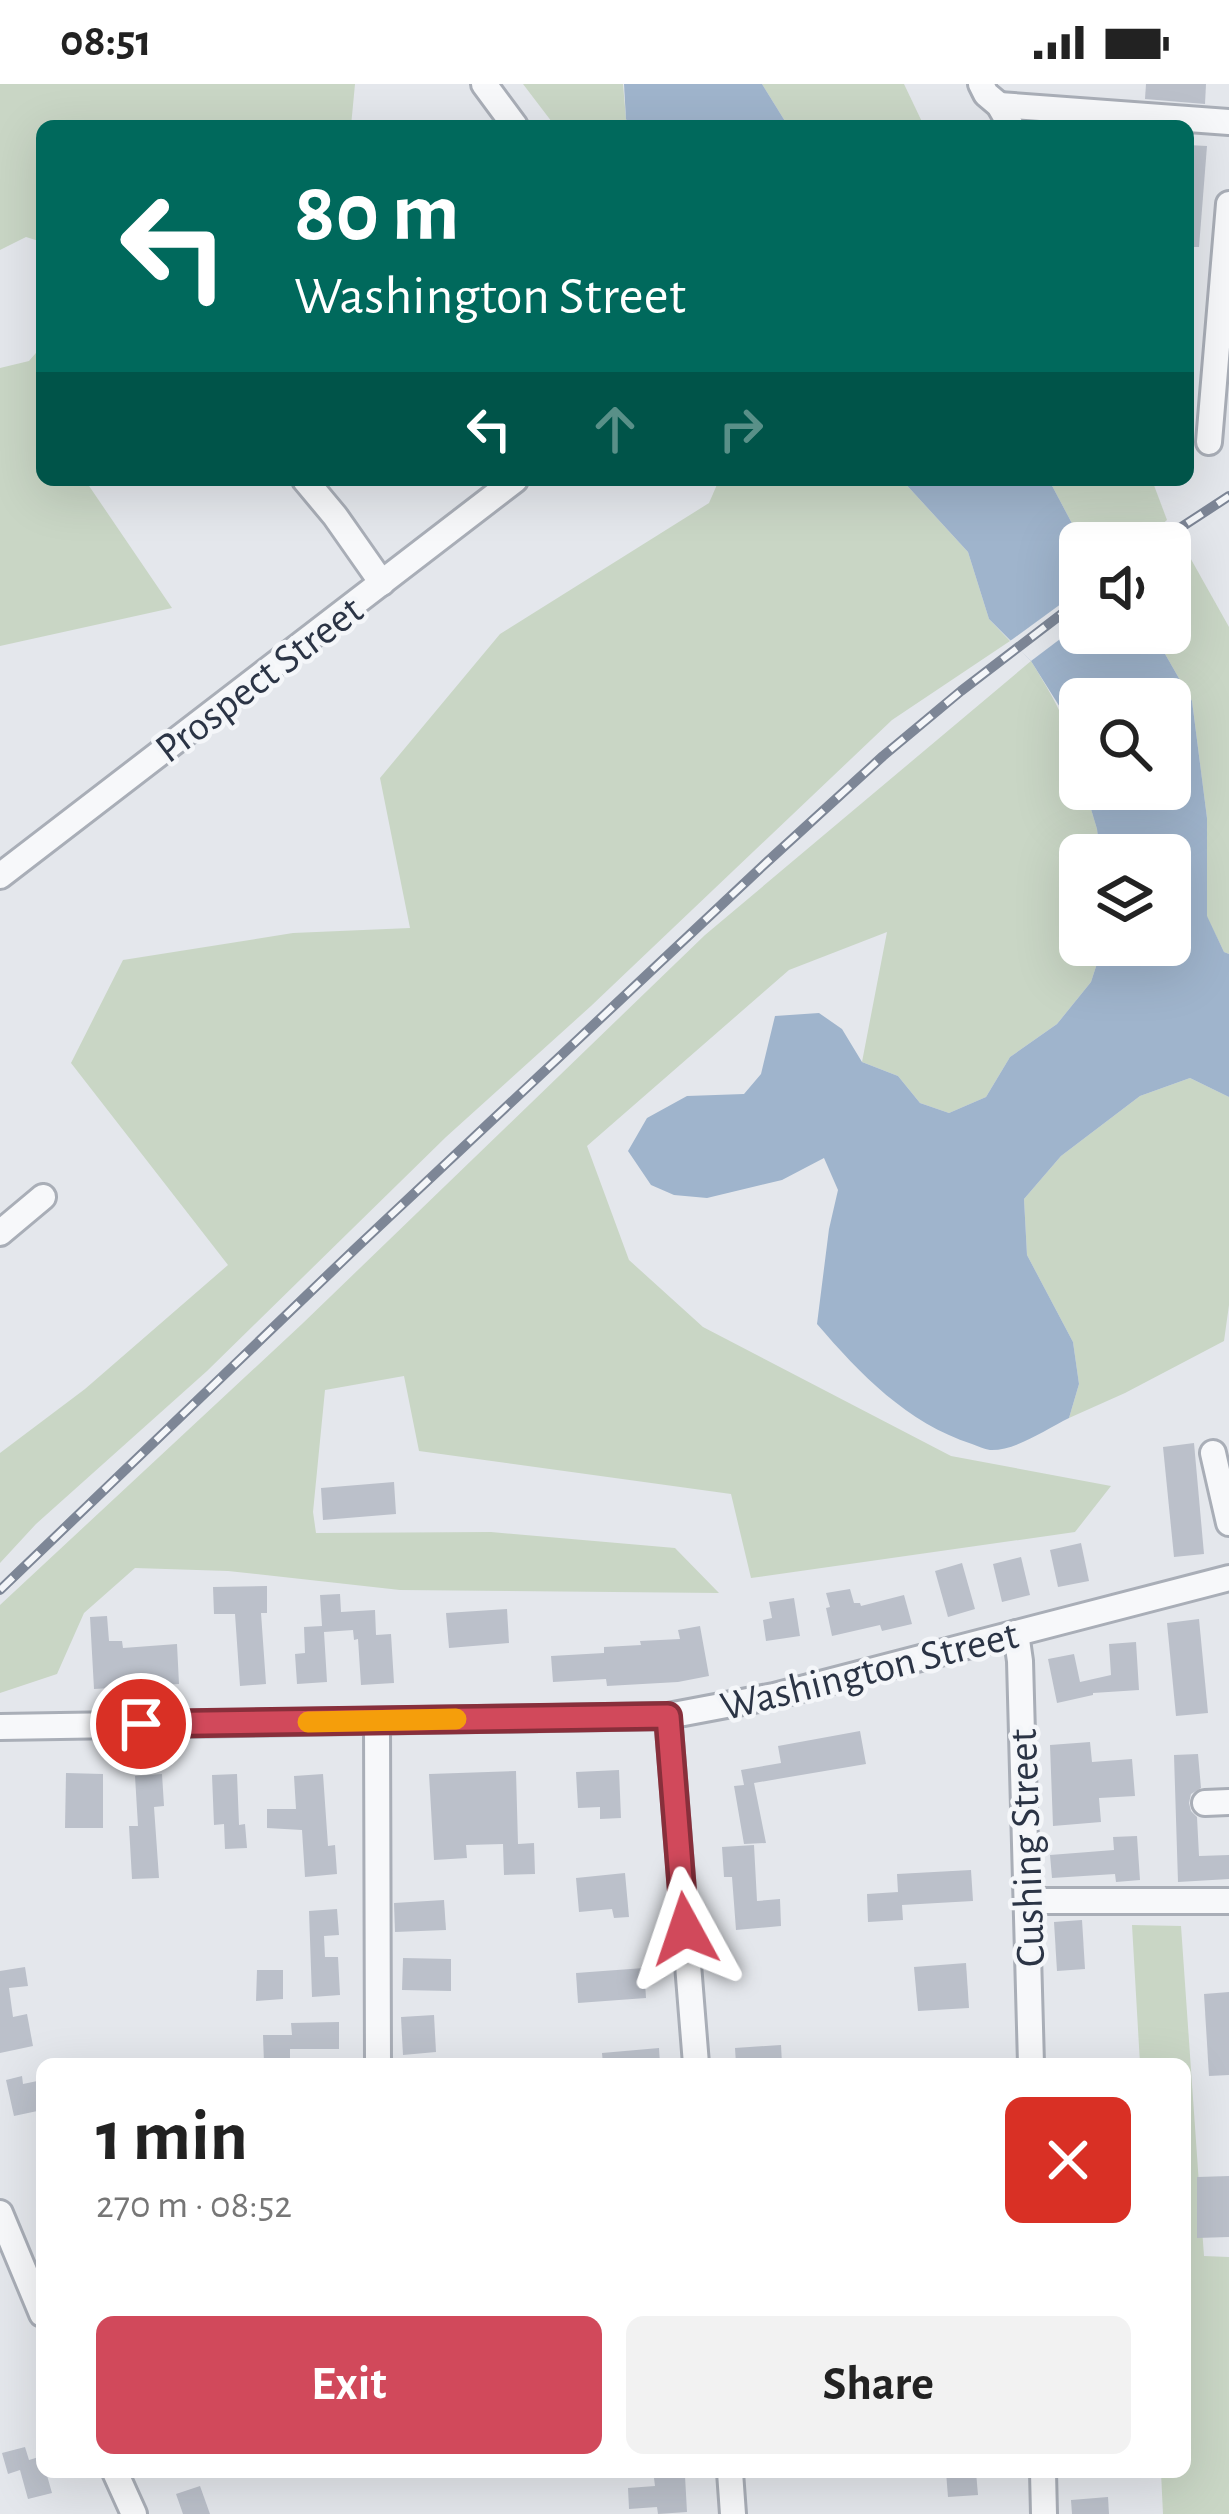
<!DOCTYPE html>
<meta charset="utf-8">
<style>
:root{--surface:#fff;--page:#f2f2f2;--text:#222;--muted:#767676;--accent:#d1495b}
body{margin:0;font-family:"Alegreya Sans",sans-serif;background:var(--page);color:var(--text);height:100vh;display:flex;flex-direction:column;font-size:45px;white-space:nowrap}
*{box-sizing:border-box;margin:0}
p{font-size:39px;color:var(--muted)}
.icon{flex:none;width:66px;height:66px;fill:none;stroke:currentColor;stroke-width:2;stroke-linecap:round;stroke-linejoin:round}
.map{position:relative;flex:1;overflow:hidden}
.drawer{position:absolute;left:36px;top:1974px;width:1155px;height:420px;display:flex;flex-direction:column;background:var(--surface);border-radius:18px;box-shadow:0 12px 48px #0002}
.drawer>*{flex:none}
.guide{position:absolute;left:36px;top:36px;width:1158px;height:366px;border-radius:18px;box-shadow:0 12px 48px #0002;background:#00695c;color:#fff;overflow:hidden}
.buttons{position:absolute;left:1059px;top:438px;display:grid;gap:24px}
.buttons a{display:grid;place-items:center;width:132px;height:132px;border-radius:18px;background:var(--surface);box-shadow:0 12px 48px #0002;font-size:60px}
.pin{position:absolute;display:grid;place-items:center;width:102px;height:102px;color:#fff;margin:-51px;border:6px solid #fff;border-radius:50%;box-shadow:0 3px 12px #0007}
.me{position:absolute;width:132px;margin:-66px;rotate:355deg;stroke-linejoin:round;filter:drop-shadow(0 0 9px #0008)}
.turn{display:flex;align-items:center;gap:42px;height:252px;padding:0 60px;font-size:54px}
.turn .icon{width:156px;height:156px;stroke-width:2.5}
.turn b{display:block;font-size:84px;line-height:102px}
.lanes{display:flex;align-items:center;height:114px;padding:0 60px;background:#0003;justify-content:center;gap:60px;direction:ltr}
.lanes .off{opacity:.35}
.round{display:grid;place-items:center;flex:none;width:126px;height:126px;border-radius:18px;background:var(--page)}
.overview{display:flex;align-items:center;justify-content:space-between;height:204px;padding:0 60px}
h1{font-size:72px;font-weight:700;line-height:90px}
.cta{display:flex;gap:24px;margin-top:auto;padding:24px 60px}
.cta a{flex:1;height:138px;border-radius:18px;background:var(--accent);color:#fff;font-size:48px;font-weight:700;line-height:138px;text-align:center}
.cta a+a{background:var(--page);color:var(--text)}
.status{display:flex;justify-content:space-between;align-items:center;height:84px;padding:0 60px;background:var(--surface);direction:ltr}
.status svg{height:33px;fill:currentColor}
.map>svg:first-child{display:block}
</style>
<div class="status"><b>08:51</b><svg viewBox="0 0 49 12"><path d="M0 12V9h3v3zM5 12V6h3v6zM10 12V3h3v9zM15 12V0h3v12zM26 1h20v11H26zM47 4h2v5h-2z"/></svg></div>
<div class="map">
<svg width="1229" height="2430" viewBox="0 0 1229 2430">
<rect width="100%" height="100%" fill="#e4e7ec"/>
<g fill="#c9d6c5">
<path d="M0,0H355L351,42H42V158L26,153L0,166Z"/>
<path d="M523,0H623L626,35L629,42H555Z"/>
<path d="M762,0H904L924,42H788Z"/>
<path d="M42,262V396H85L172,524L0,562V284L29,277Z"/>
<path d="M719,396H902L968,468L989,535L1010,557L892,636L591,922L446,1053L207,1287L36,1440L0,1479V1369L85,1305L228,1181L71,979L123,876L293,849L410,844L380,694L500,550L709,419Z"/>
<path d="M1049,396H1152L1167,436L1140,459H1087L1076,447Z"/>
<path d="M1183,461L1229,543V870L1224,868L1207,833V734L1192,617L1153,549H1170V470Z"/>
<path d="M1031,577C1055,616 1080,657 1080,705H1085L1097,745L1100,771H1080V861H1103L1091,898L1057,940L1010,973L986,1013L949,1029L920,1019L898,992L862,978L887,848L789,886L587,1062L629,1176L703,1243L951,1372L1111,1402L1075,1448L751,1494L731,1410L419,1367L404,1292L325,1306L313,1428L316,1449L491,1448L675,1464L719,1509L400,1506L228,1487L135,1484L84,1529L57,1590L0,1609V1521L302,1240L705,851Z"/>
<path d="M1190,994L1229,1013V1221L1224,1257L1125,1309L1069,1334L1079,1300L1073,1258L1027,1171L1024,1115L1061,1072L1140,1012Z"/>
<path d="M1132,1841L1181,1842L1204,2172L1229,2173V2430H1163L1161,2388H1185V1980H1140Z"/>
</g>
<g fill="#9fb4cc">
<path d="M624,0H762L788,42H629L626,35Z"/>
<path d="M902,396H1049L1076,447L1087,459H1080V549H1153L1192,617L1207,734V832L1224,868L1229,870V1013L1190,994L1140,1012L1061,1072L1024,1115L1027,1171L1073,1258L1079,1300L1069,1334C1046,1345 1016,1367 990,1366C984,1365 978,1362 972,1360C907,1339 860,1290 817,1240L829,1145L838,1106L824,1074L782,1096L707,1114L674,1111L651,1101L628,1067L647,1034L687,1012L744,1010L761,990L775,932L819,929L842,945L862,978L898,992L920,1019L949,1029L986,1013L1010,973L1057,940L1091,898L1103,861H1170V771H1100L1097,745L1085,705H1170V615H1080V687L1063,628L1031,577L989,535L968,468Z"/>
</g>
<path fill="#e4e7ec" d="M1080,506V540L1031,577L1010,557Z"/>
<g fill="#bbc0ca">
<path d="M1146,0H1206L1205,20L1145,15Z"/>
<path d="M1188,61L1207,62L1199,163H1188Z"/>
<path d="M1194,1359L1204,1470L1174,1473L1163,1363Z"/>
<path d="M394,1398L396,1430L323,1436L321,1404Z"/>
<path d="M1081,1459L1089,1497L1058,1503L1050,1466Z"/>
<path d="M1021,1473L1030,1511L1002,1518L993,1480Z"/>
<path d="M962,1479L975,1525L948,1533L935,1487Z"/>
<path d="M267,1502V1529H261L266,1600L240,1602L235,1530H214L213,1503Z"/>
<path d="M850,1505L854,1519H860L861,1522L904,1511L912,1540L882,1547L880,1541L832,1552L826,1524L830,1523L826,1509Z"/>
<path d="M340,1510L341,1528L375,1526L376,1551L391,1550L394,1599L361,1601L358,1555L354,1556L353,1546L324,1548L327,1598L297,1600L295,1570L305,1569L304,1543L322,1542L320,1511Z"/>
<path d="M794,1514L800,1552L766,1557L763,1536L772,1534L769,1518Z"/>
<path d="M507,1525L509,1559L449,1564L446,1529Z"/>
<path d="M107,1532L109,1557H122L123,1564L177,1560L179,1600L94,1605L90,1533Z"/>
<path d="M1199,1535L1208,1629L1176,1632L1167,1539Z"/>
<path d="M700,1542L709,1592L678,1598L607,1602L606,1595L553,1598L551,1572L604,1569V1563L641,1561L640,1557L680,1555L678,1546Z"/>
<path d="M1136,1558L1139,1606L1093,1609V1611L1057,1619L1048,1575L1074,1570L1080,1598L1111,1591L1109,1560Z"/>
<path d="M860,1647L866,1680L754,1699L766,1759L744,1760L734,1702L744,1701L741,1686L781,1679L778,1662Z"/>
<path d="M1090,1658L1092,1678L1132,1675L1135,1712L1099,1714L1101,1738L1053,1742L1050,1661Z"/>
<path d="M1198,1670L1201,1704L1191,1710L1189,1719L1191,1727L1197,1733L1199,1772L1229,1771V1795L1178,1798L1174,1671Z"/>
<path d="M619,1686L621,1734L600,1735V1723L578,1724L576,1688Z"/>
<path d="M516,1687L518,1760L534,1759L535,1790L504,1791L503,1760L466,1761L467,1774L434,1776L429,1690Z"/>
<path d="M66,1689L103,1690V1744H65Z"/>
<path d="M162,1690L164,1722L154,1723L159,1794L132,1795L129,1742H138L135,1692Z"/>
<path d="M237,1690L239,1741L245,1740L247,1764L225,1765L224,1740L214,1741L212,1691Z"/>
<path d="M323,1690L328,1762L335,1761L337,1790L305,1793L302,1746L267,1744V1725H296L294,1692Z"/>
<path d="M1137,1752L1140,1796L1116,1798L1115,1790L1052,1794L1050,1771L1114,1766L1113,1753Z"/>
<path d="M754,1761L757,1817L780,1815L781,1842L736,1846L732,1793H724L722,1763Z"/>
<path d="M971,1786L973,1817L902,1821L903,1836L868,1838L867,1810L898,1808L897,1790Z"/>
<path d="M625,1789L629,1833L614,1834L612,1825L579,1828L576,1794Z"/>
<path d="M444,1816L446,1846L395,1848L394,1819Z"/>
<path d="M337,1825L339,1851L324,1852L325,1873H338L340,1911L312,1913L309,1827Z"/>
<path d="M1082,1836L1085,1885L1057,1887L1054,1838Z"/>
<path d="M403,1874L451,1875V1907L402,1906Z"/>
<path d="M966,1879L969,1924L918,1927L914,1883Z"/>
<path d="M25,1883L28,1902L9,1904L13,1933L27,1930L33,1962L0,1969V1887Z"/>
<path d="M644,1884L646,1914L578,1919L576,1889Z"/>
<path d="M257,1886H283V1915L256,1917Z"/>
<path d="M1229,1908V1991L1209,1992L1204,1910Z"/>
<path d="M434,1931L436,1968L403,1971L401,1933Z"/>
<path d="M339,1938V1965H290V1980H264L263,1951H292L291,1939Z"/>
<path d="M781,1961L782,1980H736L735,1964Z"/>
<path d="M659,1964L660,1980H603L602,1969Z"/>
<path d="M22,1992L23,2000L42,1996V2026L14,2032L6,1996Z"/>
<path d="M1229,2092V2153L1197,2154V2093Z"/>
<path d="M25,2363L29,2376L42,2372V2388H46L52,2409L28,2415L20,2386L8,2390L2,2369Z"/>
<path d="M946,2388H976L978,2411L948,2413Z"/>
<path d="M685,2392L687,2428L658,2430L657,2423L629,2425L628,2404L655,2402L654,2394Z"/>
<path d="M200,2402L210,2430H183L176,2410Z"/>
<path d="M1108,2413L1109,2430H1072L1071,2416Z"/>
</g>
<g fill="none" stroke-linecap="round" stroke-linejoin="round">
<g stroke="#a9aeb7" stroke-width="30">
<g id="minor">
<path d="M484,0L515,42"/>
<path d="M981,0L986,10L999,21L1011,42"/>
<path d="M999,21L1229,38"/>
<path d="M1209,358L1229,120"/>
<path d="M305,396L335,432L382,499"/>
<path d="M0,792L515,396"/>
<path d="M0,1149L43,1113"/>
<path d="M1213,1369L1229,1439"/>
<path d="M1016,1549L1020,1577L1031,1980"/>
<path d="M668,1632L696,1980"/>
<path d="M377,1637L378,1980"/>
<path d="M0,1643L668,1632L774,1612L1229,1494"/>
<path d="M1205,1719L1229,1718"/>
<path d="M1027,1817H1229"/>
<path d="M0,2129L42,2230"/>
<path d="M115,2388L134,2430"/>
<path d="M730,2388L733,2430"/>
<path d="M1043,2388L1044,2430"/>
</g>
</g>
<use href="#minor" stroke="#f7f8fa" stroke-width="24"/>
<g stroke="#7d8696" stroke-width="10">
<g id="rail">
<path d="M1157,459L1229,412"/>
<path d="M0,1506L356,1164L767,778L883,672L961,607L1080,516"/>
</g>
</g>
<use href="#rail" stroke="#f4f6f9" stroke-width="6" stroke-dasharray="18" stroke-linecap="butt"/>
</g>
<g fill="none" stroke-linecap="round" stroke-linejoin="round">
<g stroke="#882f3b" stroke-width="30">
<path id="route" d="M141,1640L668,1632L685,1845"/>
</g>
<use href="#route" stroke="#d1495b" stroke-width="21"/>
<path stroke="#f59e0b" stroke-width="21" d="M308,1638L456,1635"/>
</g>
<g text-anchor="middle" stroke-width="9" stroke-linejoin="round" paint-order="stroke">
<g font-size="42" fill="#2b3445" stroke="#f4f6f9">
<text transform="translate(258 594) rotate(-37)" y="15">Prospect Street</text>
<text transform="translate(869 1585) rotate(-14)" y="15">Washington Street</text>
<text transform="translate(1025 1764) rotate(-92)" y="15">Cushing Street</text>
</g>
</g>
</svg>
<div class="buttons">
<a><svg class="icon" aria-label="sound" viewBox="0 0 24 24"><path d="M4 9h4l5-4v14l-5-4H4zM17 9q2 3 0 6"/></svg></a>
<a><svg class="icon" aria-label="search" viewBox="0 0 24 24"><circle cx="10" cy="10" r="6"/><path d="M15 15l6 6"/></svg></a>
<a><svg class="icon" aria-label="layers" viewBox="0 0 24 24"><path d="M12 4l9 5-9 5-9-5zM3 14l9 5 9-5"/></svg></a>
</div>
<div class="pin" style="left:141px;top:1640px;background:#d93025"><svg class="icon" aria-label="arrive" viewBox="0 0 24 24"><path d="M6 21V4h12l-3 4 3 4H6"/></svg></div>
<svg class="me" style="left:685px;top:1845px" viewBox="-20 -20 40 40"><path d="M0-17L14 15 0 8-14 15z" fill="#d1495b" stroke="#fff" stroke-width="4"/></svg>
<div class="guide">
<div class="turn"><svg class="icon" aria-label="left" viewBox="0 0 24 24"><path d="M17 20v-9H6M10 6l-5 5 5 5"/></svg><div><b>80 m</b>Washington Street</div></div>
<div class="lanes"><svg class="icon" aria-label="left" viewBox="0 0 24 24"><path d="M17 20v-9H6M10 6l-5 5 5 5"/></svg><svg class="icon off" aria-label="ahead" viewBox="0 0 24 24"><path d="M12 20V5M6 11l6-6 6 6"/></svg><svg class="icon off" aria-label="right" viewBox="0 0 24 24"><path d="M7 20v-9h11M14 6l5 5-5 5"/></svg></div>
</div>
<section class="drawer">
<div class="overview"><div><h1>1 min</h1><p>270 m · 08:52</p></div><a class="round" style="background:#d93025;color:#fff"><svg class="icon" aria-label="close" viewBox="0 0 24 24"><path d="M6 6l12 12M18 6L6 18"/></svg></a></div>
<div class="cta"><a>Exit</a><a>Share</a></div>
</section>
</div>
